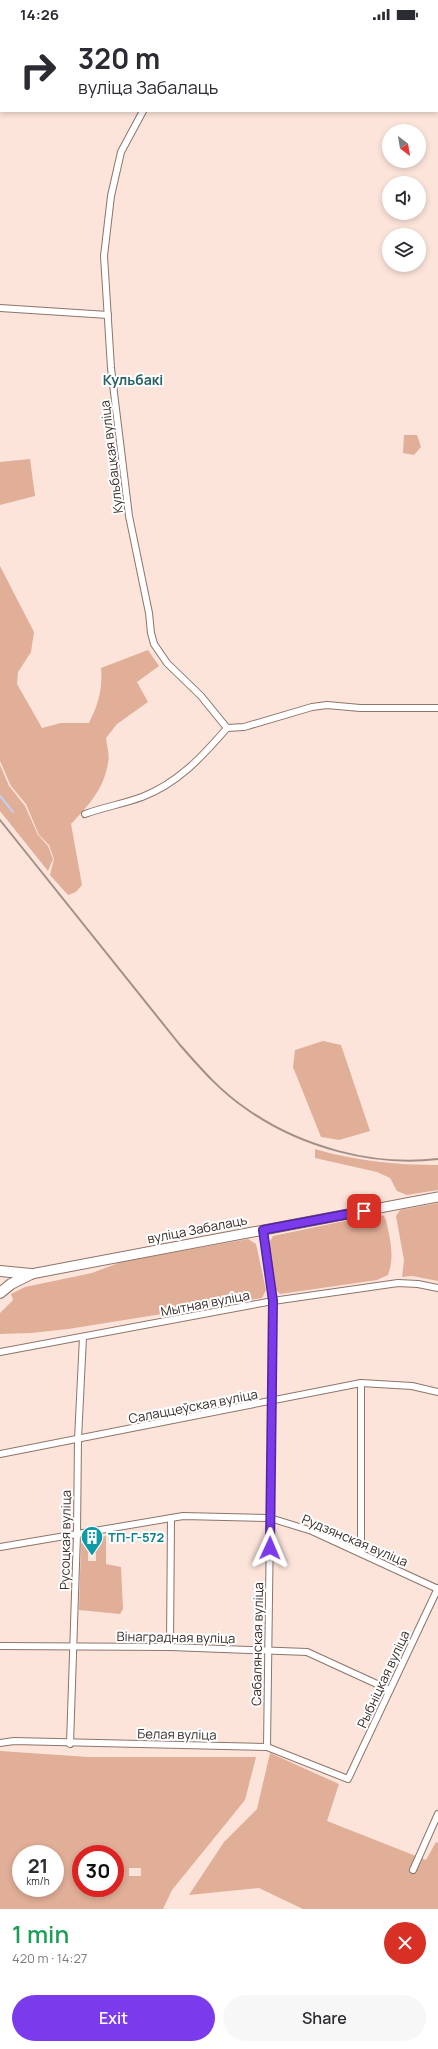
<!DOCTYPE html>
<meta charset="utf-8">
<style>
:root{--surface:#fff;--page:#f7f7f7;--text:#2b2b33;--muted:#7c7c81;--accent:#7c3aed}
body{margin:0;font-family:Manrope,sans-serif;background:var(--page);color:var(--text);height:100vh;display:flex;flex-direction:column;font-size:15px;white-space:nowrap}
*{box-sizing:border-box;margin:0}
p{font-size:13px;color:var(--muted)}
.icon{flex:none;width:22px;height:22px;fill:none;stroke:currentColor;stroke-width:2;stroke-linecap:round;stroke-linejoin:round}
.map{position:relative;height:1881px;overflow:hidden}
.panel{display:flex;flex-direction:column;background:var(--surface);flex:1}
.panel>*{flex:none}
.hud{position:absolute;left:0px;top:0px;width:438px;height:84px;box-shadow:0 2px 6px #0003;background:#fff;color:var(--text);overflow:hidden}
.needle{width:26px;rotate:149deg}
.tools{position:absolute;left:382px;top:96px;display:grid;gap:8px}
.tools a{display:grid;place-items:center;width:44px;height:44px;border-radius:50%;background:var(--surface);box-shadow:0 2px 6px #0003;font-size:20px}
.speed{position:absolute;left:12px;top:1817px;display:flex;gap:8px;font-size:20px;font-weight:700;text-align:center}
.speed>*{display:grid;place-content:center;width:52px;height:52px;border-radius:50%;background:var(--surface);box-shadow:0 2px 6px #0003;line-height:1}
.speed small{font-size:10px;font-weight:400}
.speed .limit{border:6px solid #d22;background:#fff;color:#111}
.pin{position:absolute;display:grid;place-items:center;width:34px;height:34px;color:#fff;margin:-17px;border-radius:8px;box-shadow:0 2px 6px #0006}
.me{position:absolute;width:44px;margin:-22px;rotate:1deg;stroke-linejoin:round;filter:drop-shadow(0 0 3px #0008)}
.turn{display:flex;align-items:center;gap:14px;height:84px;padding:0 12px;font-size:18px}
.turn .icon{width:52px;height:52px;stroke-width:2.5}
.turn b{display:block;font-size:28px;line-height:34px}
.round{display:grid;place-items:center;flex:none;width:42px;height:42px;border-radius:21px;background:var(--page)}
.headline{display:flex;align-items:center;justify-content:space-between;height:68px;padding:0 12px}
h1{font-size:24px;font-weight:600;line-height:30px;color:#1e9e55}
.action{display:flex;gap:8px;margin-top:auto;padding:8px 12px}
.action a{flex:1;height:46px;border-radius:24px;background:var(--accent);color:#fff;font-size:16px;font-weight:600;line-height:46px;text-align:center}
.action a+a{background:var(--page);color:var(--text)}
.status{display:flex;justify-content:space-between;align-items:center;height:28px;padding:0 20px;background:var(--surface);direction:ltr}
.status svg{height:11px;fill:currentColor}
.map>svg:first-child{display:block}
</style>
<div class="status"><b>14:26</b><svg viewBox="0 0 49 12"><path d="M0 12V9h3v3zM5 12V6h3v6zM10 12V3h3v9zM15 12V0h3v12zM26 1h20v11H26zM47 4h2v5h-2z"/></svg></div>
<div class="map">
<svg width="438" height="1881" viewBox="0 0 438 1881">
<rect width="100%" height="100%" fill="#fce4da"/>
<g fill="#e1ae97" fill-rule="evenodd">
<path d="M404,407H417L421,419L414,427L403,425Z"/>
<path d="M30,431L35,468L0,477V434Z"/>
<path d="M0,538L34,604L31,624L18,644L17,656L42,700L61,695H89C98,677 103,661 101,640L148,622L159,638L137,654L148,674L117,696L106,710C107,718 110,728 108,735C104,761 88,778 71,796L82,857L76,864L68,867L50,847L54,831L49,817L39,807L26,776L11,758L0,733Z"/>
<path d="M0,737L9,758L25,778L38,807L48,818L53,831L48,843L0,783Z"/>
<path d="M323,1013L341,1017L370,1103L339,1112L321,1109L293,1039L295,1022Z"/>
<path d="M315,1121C356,1133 395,1137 438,1137V1162L407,1167L397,1163L390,1150L377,1144L315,1130Z"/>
<path d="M438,1175V1253L412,1248L402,1249L404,1232L396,1188L400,1182Z"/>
<path d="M378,1186L384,1188L386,1192C390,1211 395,1228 388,1247L377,1252L280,1266L276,1262L269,1215L273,1208Z"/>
<path d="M248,1211L256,1216L266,1262L262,1270L68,1301L31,1305L0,1306V1285L13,1272L11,1266L25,1259L92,1245L121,1234Z"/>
<path d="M106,1508V1536L121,1539L123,1581L120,1586L79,1582L81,1516L84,1512ZM88,1525H96V1533H88Z"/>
<path d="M0,1723L88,1729H256L245,1772L172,1862L163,1881H0ZM21,1826H55V1860H21ZM81,1826H115V1860H81ZM129,1840H141V1848H129Z"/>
<path d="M270,1725L339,1756L327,1793L426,1832L436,1814L438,1815V1881H303L259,1860L189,1867L224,1814L257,1781Z"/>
</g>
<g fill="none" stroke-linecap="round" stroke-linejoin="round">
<path stroke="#bed1f5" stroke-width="2" d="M0,768L13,784"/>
<g stroke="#8e7469" stroke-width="8">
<g id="street">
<path d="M190,1L191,0"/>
<path d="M143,83L121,124L111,168L104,228L111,340L129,488L149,585L151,605L154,616L167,635L201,668L227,700"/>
<path d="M0,280L108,287"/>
<path d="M85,786C104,779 123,776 142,769C178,755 202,729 227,700L244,699L312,679L327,677L360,680H438"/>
<path d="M263,1202L273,1273L267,1719"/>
<path d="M0,1324L273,1273L398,1255L418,1256L438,1260"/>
<path d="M361,1355V1525"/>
<path d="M0,1426L361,1355L412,1358L438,1364"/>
<path d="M0,1519L183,1488L270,1490L312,1503L438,1561"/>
<path d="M0,1618L170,1619L307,1624L390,1662"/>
<path d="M170,1619L171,1490"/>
<path d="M0,1715L14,1713L267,1719L348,1751L438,1560"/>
<path d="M70,1716L77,1506L78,1411L83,1309"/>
<path d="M413,1842L438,1786"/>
</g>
</g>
<g stroke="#8e7469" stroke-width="11">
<path id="secondary" d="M31,1246L438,1169"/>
</g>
<g stroke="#8e7469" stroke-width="12">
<g id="primary">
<path d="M0,1243L31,1246"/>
<path d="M0,1265L11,1256L31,1246"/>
</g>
</g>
<use href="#street" stroke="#fff" stroke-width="6"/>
<use href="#secondary" stroke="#fff" stroke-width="9"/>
<use href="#primary" stroke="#fff" stroke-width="10"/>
<path stroke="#a29088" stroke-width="2" d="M0,792L180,1017C201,1041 221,1064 248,1082C301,1119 374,1139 438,1131"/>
</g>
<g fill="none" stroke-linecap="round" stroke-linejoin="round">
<g stroke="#51269a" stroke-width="10">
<path id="route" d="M270,1520L273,1273L263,1202L364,1183"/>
</g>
<use href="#route" stroke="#7c3aed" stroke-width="7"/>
</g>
<defs>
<g id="building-pin" transform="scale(1.15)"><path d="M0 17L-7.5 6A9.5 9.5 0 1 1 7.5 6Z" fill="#0f9aa8" stroke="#fff"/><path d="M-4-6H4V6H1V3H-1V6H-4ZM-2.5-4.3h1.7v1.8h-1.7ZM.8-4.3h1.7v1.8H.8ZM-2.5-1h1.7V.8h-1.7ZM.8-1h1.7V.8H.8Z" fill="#fff"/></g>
</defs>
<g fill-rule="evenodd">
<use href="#building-pin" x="92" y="1509"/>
</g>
<g text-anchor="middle" stroke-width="4" stroke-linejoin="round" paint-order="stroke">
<g font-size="13" fill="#372c27" stroke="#fff">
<text transform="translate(111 429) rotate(-97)" y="5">Кульбацкая вуліца</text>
<text transform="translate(197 1201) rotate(-11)" y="5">вуліца Забалаць</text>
<text transform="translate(205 1275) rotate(-11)" y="5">Мытная вуліца</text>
<text transform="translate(193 1378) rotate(-11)" y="5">Салаццеўская вуліца</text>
<text transform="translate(65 1512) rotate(-89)" y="5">Русоцкая вуліца</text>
<text transform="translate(355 1512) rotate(23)" y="5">Рудзянская вуліца</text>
<text transform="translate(176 1609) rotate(1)" y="5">Вінаградная вуліца</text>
<text transform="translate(257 1616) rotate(-89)" y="5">Сабалянская вуліца</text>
<text transform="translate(383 1651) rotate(-65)" y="5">Рыбніцкая вуліца</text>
<text transform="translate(177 1706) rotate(1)" y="5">Белая вуліца</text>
</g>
<g font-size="13" font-weight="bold" fill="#0d838f" stroke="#fff" text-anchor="start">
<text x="108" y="1514">ТП-Г-572</text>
</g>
<g font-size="14" font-weight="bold" fill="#286267" stroke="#fff">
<text x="133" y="357">Кульбакі</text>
</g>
</g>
</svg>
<div class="tools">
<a><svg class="needle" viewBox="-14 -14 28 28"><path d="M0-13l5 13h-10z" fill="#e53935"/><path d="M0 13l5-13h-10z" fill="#7c7c81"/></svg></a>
<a><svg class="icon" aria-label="sound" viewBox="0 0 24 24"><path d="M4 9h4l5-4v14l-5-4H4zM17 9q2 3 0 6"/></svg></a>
<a><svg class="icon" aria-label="layers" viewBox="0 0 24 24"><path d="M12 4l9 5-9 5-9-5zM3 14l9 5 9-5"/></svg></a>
</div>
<div class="speed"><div>21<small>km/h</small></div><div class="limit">30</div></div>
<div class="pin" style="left:364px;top:1183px;background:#d93025"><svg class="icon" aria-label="arrive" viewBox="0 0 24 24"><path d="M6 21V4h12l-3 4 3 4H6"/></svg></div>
<svg class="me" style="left:270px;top:1520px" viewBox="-20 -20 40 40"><path d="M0-17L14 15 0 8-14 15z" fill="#7c3aed" stroke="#fff" stroke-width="4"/></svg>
<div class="hud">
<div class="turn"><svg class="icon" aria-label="right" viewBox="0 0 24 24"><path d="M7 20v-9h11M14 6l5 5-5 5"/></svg><div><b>320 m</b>вуліца Забалаць</div></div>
</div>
</div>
<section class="panel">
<div class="headline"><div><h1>1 min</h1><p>420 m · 14:27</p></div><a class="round" style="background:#d93025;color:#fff"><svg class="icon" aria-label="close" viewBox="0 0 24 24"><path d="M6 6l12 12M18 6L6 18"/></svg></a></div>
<div class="action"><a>Exit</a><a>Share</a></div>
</section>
